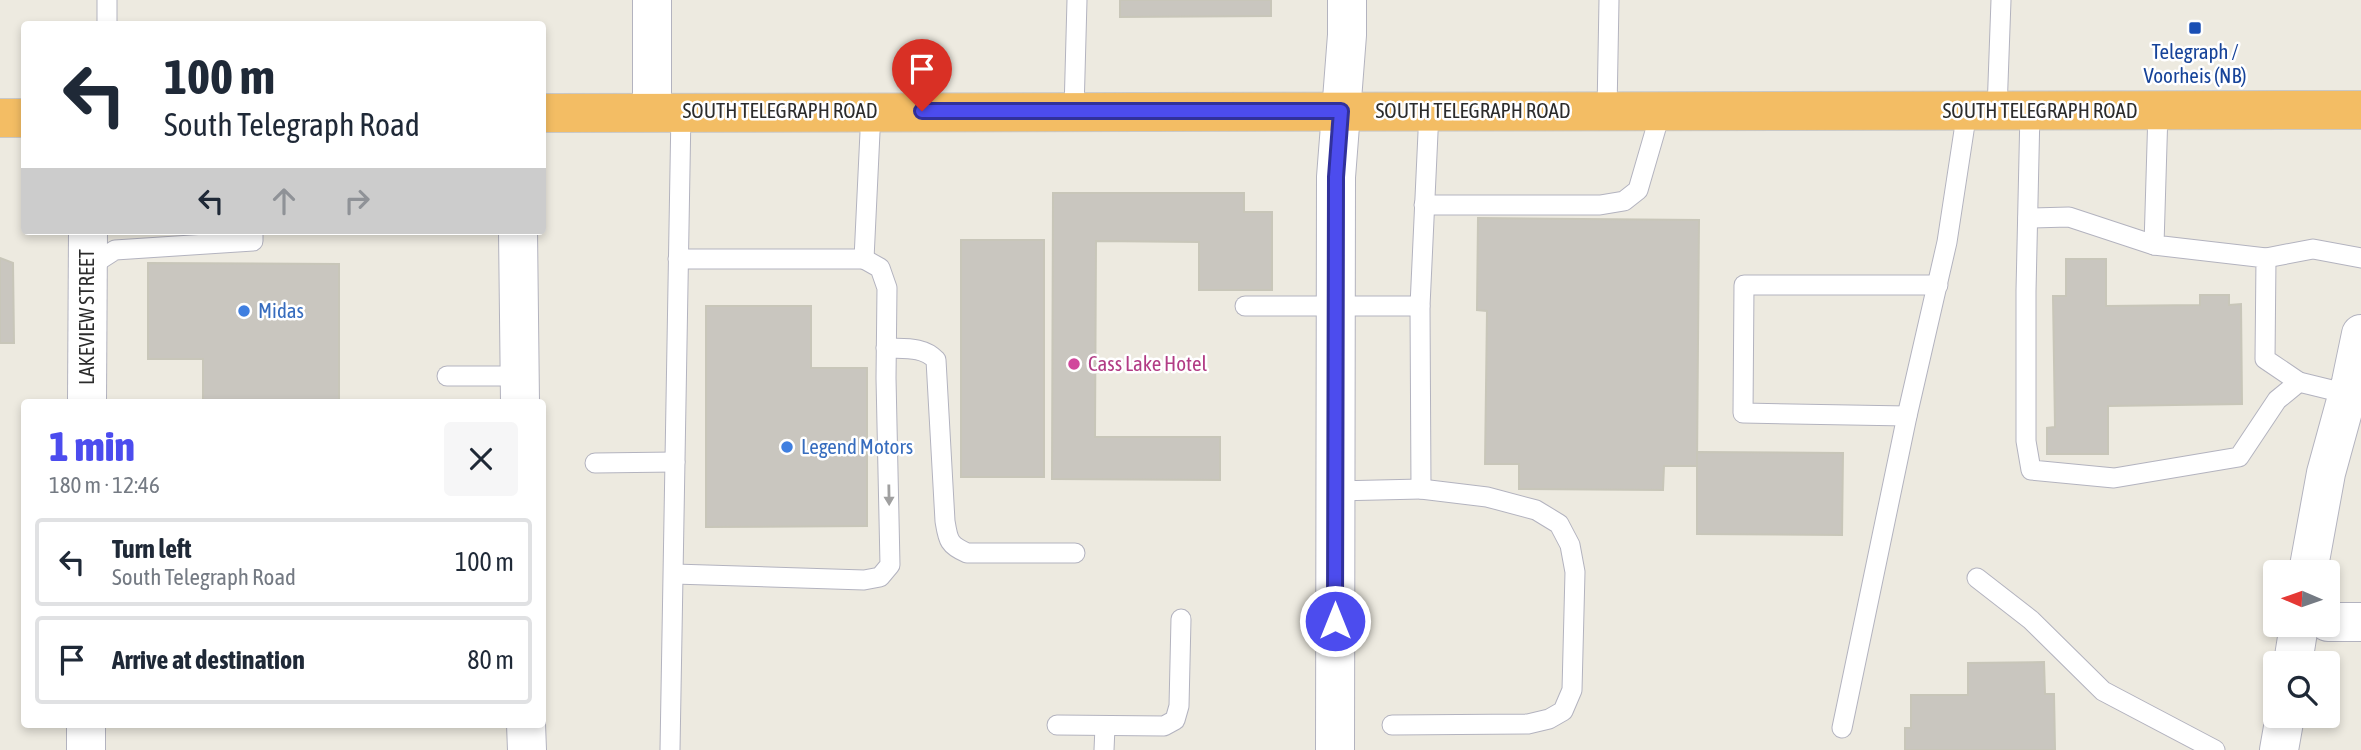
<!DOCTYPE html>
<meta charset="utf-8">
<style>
:root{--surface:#fff;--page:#f6f6f7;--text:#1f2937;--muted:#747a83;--line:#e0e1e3;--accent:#4c4cee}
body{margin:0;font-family:"Asap Condensed",sans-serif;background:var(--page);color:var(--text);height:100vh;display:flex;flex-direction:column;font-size:26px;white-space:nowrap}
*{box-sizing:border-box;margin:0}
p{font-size:23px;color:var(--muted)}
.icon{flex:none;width:38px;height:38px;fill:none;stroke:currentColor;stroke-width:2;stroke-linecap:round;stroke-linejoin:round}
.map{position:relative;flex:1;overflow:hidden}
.side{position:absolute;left:21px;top:399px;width:525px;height:329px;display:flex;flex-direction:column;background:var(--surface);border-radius:7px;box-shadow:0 4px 10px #0003}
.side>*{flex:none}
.guide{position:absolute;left:21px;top:21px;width:525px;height:214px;border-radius:7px;box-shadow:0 4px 10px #0003;background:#fff;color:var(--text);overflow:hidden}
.needle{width:46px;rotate:272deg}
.buttons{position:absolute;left:2263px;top:560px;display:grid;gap:14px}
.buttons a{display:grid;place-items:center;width:77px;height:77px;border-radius:7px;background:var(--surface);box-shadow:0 4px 10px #0003;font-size:35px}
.pin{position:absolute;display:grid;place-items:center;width:60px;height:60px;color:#fff;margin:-72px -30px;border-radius:50% 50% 50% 0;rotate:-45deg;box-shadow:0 0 7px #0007}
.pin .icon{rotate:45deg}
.me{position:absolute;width:77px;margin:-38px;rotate:0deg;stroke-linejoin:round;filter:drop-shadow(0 0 5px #0008)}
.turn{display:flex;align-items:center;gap:24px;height:147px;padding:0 28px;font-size:32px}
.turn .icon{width:91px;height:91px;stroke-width:2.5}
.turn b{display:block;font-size:49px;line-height:60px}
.lanes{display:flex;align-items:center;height:66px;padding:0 28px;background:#0003;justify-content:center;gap:35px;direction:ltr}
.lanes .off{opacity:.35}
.round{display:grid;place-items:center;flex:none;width:74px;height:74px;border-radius:7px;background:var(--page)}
.headline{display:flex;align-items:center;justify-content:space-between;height:119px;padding:0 28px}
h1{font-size:42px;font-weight:800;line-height:52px;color:var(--accent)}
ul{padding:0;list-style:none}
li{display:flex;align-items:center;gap:21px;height:88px;margin:0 14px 10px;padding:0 14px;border:4px solid var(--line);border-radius:7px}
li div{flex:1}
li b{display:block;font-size:26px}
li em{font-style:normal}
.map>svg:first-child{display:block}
</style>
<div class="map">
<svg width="2361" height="750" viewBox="0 0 2361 750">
<rect width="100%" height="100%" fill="#edeae0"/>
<g fill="#c9c6bf" stroke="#c8c6b9" stroke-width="2">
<path d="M1120,0H1271V16L1120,17Z"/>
<path d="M1053,193H1244V212H1272V290H1199V242L1096,241L1095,437H1220V480L1052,479Z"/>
<path d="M1478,218L1699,220L1697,466H1664L1663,490L1519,489V464H1485L1487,311L1477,310Z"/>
<rect x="961" y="240" width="83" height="237"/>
<path d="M0,258L13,263L14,343H0Z"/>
<path d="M2066,259H2106V306L2200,305V295H2229V305L2241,304L2242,404L2108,406V454H2047V428L2055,427L2053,296H2066Z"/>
<path d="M148,263L339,264V402H203V359H148Z"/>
<path d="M706,306H811V368H867V526L706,527Z"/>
<path d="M1697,452L1843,453L1842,535L1697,534Z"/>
<path d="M2044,662L2045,694H2054L2055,750H1905V728H1911V695H1968V663Z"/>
</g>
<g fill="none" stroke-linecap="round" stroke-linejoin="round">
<g stroke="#b3b3bf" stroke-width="21">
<g id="lane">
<path d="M107,24V0"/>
<path d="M1074,111L1077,0"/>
<path d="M1607,111L1609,0"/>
<path d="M1997,111L2001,0"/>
<path d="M2030,111L2026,291V441L2031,470L2114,478L2239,457L2277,400L2299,382L2348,394"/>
<path d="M2158,111L2154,245L2266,258L2265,359L2299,382"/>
<path d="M1424,205H1600L1624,201L1638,190L1661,111"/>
<path d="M2028,218L2069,217L2154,245"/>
<path d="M2266,258L2313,249L2361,258"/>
<path d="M678,259H864L871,111"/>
<path d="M87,268L115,250L253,241V231"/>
<path d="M1245,306H1420"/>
<path d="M886,348C904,349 923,346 936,360L945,521C948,539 948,545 967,553H1075"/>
<path d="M447,376H520"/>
<path d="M1907,416L1743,413L1744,285H1938"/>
<path d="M595,463L675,462"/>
<path d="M1335,491L1421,489L1420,306L1429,111"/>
<path d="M674,574L864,580L880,577L890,565L886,378L887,288L880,268L864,259"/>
<path d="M1977,578L2031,620L2103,691L2215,750"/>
<path d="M1057,725L1164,726L1175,720L1179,706L1181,619"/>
<path d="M1392,725L1528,724L1549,719L1563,711L1572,690L1575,572L1570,545L1559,524L1536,510L1487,497L1421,489"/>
<path d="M1842,728L1907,416L1947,242L1967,111"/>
<path d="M670,750L681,111"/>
<path d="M1104,750L1105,727"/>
</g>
</g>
<g stroke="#b3b3bf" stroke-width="40">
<g id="street">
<path d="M652,112V0"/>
<path d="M518,231L520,402"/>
<path d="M87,402L88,231"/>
<path d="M2328,622H2361"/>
<path d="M526,724L527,750"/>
<path d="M86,750V724"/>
<path d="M1335,750L1336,177L1347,35V0"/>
</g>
</g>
<g stroke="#b3b3bf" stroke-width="40">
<g id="secondary">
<path d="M2308,572L2326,473L2351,382L2361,334"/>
<path d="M2293,663L2299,625"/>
<path d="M2279,750L2285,716"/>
</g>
</g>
<g stroke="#c8c8c8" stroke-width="40">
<g id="highway">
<path d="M542,113L2361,110"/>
<path d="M0,118H24"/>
</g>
</g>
<use href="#lane" stroke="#fff" stroke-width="19"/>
<use href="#street" stroke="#fff" stroke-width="38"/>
<use href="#secondary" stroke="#fff" stroke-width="38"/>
<use href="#highway" stroke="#f3bd64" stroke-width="38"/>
</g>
<defs><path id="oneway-solid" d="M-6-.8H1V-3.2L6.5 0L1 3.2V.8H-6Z" transform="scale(1.75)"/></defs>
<use fill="#a0a0a0" href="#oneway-solid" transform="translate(889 495) rotate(89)"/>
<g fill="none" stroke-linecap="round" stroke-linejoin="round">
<g stroke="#31319b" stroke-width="18">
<path id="route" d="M922,111H1341L1336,177L1335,621"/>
</g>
<use href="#route" stroke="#4c4cee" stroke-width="12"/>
</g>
<rect fill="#1a4fb4" stroke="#fff" stroke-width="2.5" x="2188" y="21" width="14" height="14" rx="3.5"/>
<g fill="#3f7fe0" stroke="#fff" stroke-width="2.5">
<circle cx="244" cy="311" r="7"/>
<circle cx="787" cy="447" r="7"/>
</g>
<circle fill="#d1479c" stroke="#fff" stroke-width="2.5" cx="1074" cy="364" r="7"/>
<g text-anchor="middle" stroke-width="5" stroke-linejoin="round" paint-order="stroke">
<g font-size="21" fill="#164399" stroke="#fff">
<text x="2195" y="59">Telegraph /<tspan x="2195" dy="24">Voorheis (NB)</tspan></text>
</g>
<g font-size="21" fill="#2c2c2c" stroke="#fff">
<text x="780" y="118">SOUTH TELEGRAPH ROAD</text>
<text x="1473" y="118">SOUTH TELEGRAPH ROAD</text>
<text x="2040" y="118">SOUTH TELEGRAPH ROAD</text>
<text transform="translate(87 317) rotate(-90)" y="7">LAKEVIEW STREET</text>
</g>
<g font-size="21" fill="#366cbe" stroke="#fff" text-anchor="start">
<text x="258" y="318">Midas</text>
<text x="801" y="454">Legend Motors</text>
</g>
<g font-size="21" fill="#b23c85" stroke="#fff" text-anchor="start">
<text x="1088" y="371">Cass Lake Hotel</text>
</g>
</g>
</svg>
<div class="buttons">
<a><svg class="needle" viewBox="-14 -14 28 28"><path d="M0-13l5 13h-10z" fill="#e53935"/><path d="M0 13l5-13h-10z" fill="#747a83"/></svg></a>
<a><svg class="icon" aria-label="search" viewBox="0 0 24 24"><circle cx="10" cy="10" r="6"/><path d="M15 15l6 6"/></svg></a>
</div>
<div class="pin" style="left:922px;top:111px;background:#d93025"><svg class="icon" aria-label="arrive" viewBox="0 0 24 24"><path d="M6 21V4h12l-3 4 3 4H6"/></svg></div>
<svg class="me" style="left:1335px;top:621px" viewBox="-20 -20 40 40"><circle r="17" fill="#4c4cee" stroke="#fff" stroke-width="3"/><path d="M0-11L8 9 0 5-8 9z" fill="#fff"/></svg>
<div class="guide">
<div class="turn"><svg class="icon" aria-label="left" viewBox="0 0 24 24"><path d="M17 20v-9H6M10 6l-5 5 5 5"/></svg><div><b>100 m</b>South Telegraph Road</div></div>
<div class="lanes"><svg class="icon" aria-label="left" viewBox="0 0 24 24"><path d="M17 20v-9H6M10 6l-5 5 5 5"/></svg><svg class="icon off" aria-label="ahead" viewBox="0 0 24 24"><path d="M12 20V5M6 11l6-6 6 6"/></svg><svg class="icon off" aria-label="right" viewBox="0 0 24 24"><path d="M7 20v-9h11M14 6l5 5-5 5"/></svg></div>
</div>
<section class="side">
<div class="headline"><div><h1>1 min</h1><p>180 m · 12:46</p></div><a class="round"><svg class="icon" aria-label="close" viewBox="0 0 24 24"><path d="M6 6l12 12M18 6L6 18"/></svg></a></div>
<ul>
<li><svg class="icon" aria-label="left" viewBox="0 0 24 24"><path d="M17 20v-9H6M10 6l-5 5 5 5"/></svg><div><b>Turn left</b><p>South Telegraph Road</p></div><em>100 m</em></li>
<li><svg class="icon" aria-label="arrive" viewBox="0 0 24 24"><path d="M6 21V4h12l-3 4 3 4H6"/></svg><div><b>Arrive at destination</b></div><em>80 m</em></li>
</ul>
</section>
</div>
